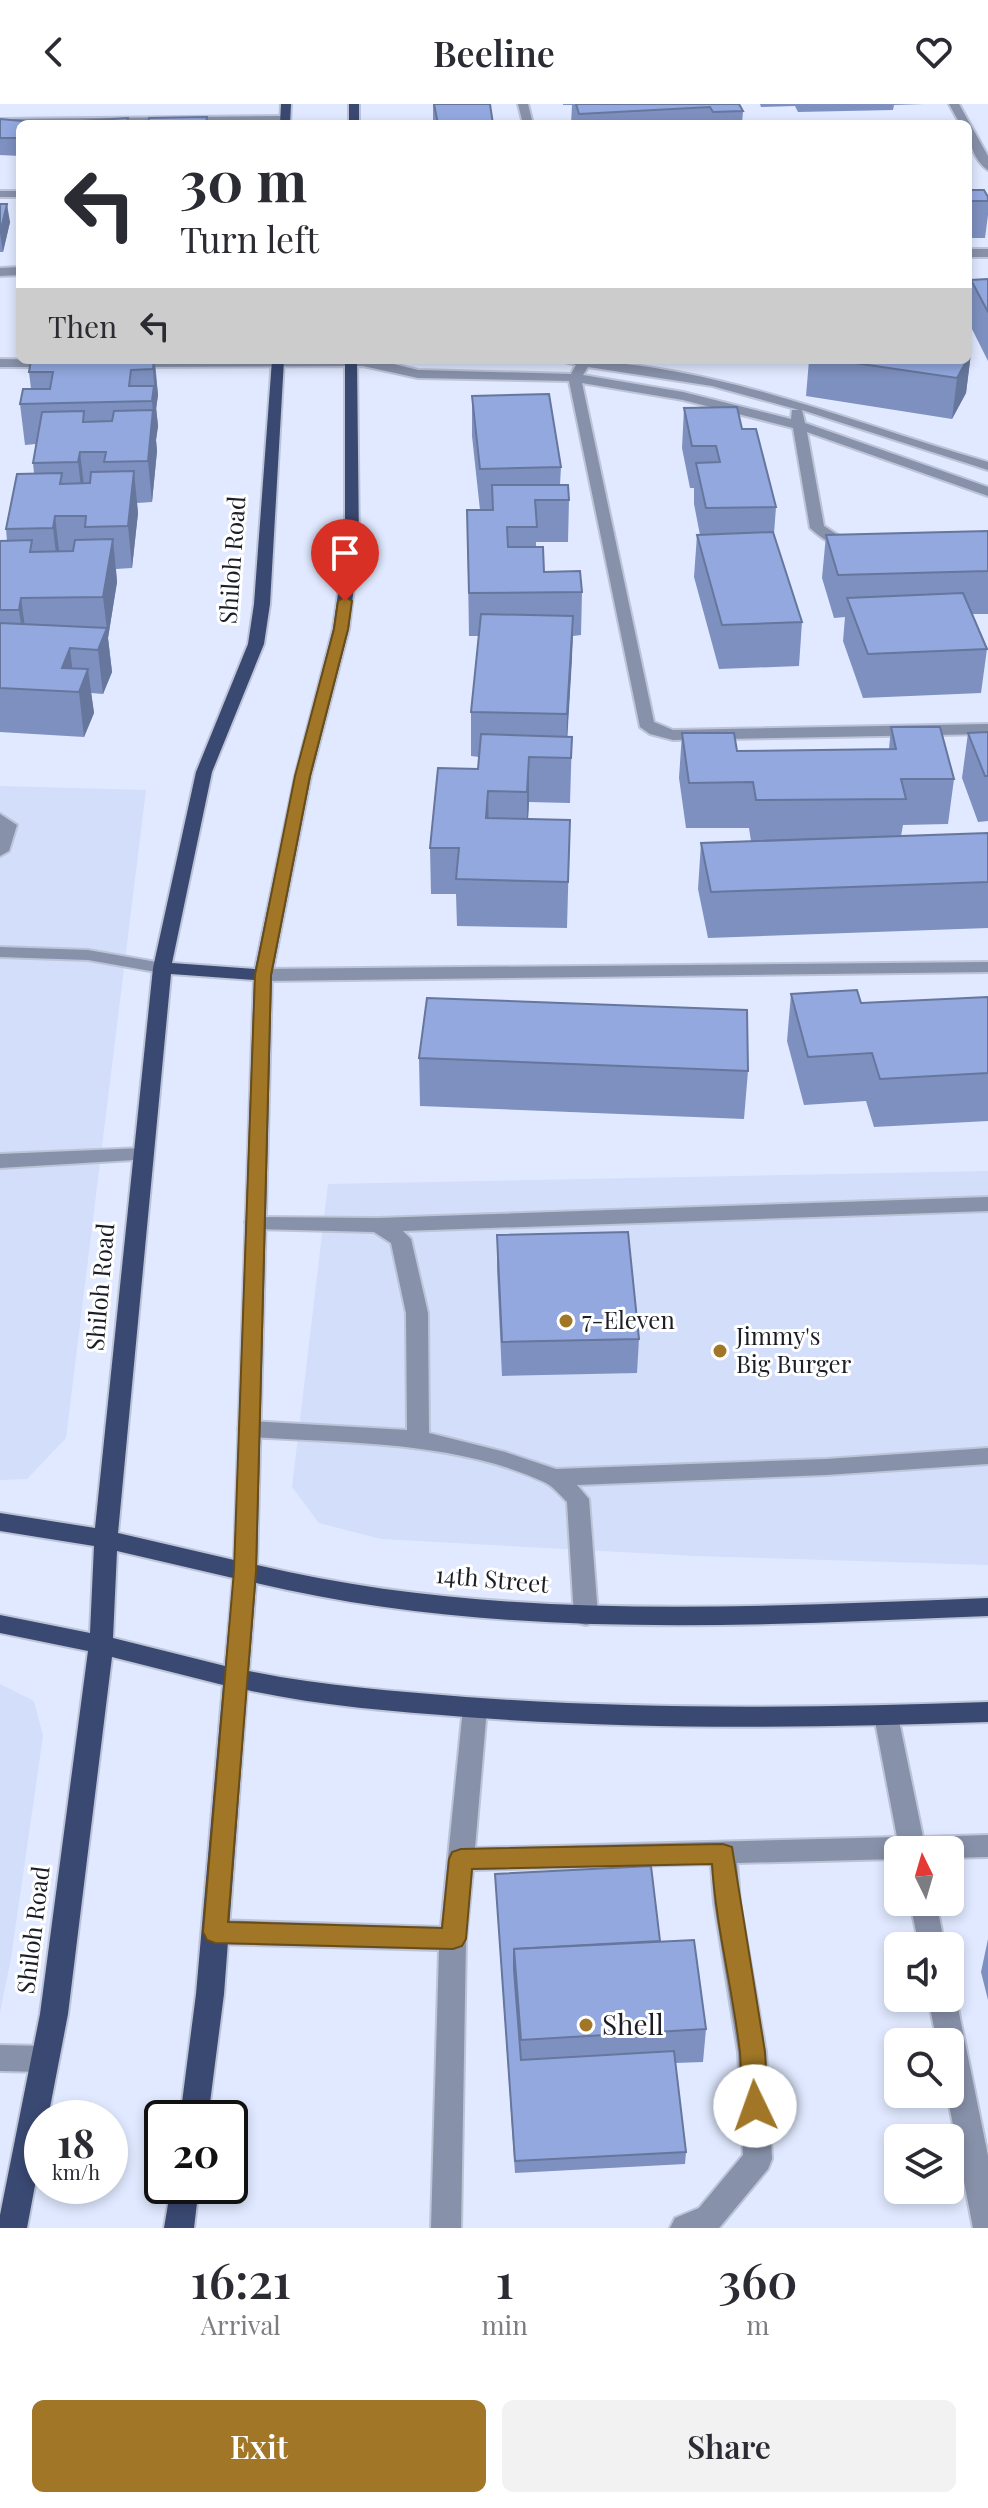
<!DOCTYPE html>
<style>
:root{--surface:#fff;--page:#f2f2f3;--text:#2b2b33;--muted:#7c7c81;--accent:#a17727}
body{margin:0;font-family:"Playfair Display",serif;background:var(--page);color:var(--text);height:100vh;display:flex;flex-direction:column;font-size:30px;white-space:nowrap}
*{box-sizing:border-box;margin:0}
p{font-size:26px;color:var(--muted)}
.icon{flex:none;width:44px;height:44px;fill:none;stroke:currentColor;stroke-width:2;stroke-linecap:round;stroke-linejoin:round}
.map{position:relative;height:2124px;overflow:hidden}
.details{display:flex;flex-direction:column;background:var(--surface);flex:1}
.details>*{flex:none}
.guide{position:absolute;left:16px;top:16px;width:956px;height:244px;border-radius:12px;box-shadow:0 4px 12px #0003;background:#fff;color:var(--text);overflow:hidden}
.needle{width:52px;rotate:355deg}
.buttons{position:absolute;left:884px;top:1732px;display:grid;gap:16px}
.buttons a{display:grid;place-items:center;width:80px;height:80px;border-radius:12px;background:var(--surface);box-shadow:0 4px 12px #0003;font-size:40px}
.speed{position:absolute;left:24px;top:1996px;display:flex;gap:16px;font-size:40px;font-weight:700;text-align:center}
.speed>*{display:grid;place-content:center;width:104px;height:104px;border-radius:50%;background:var(--surface);box-shadow:0 4px 12px #0003;line-height:1}
.speed small{font-size:20px;font-weight:400}
.speed .limit{border:4px solid #111;border-radius:12px;background:#fff;color:#111}
.pin{position:absolute;display:grid;place-items:center;width:68px;height:68px;color:#fff;margin:-82px -34px;border-radius:50% 50% 50% 0;rotate:-45deg;box-shadow:0 0 8px #0007}
.pin .icon{rotate:45deg}
.me{position:absolute;width:88px;margin:-44px;rotate:357deg;stroke-linejoin:round;filter:drop-shadow(0 0 6px #0008)}
.turn{display:flex;align-items:center;gap:28px;height:168px;padding:0 32px;font-size:36px}
.turn .icon{width:104px;height:104px;stroke-width:2.5}
.turn b{display:block;font-size:56px;line-height:68px}
.then{display:flex;align-items:center;height:76px;padding:0 32px;background:#0003;gap:16px;font-size:30px}
.eta{display:flex;justify-content:space-evenly;align-items:center;height:136px;text-align:center}
.eta b{font-size:48px;font-weight:600;line-height:56px}
.button{display:flex;gap:16px;margin-top:auto;padding:16px 32px}
.button a{flex:1;height:92px;border-radius:12px;background:var(--accent);color:#fff;font-size:32px;font-weight:600;line-height:92px;text-align:center}
.button a+a{background:var(--page);color:var(--text)}
header{display:flex;justify-content:space-between;align-items:center;height:104px;padding:0 32px;background:var(--surface);font-size:36px;font-weight:600}
.map>svg:first-child{display:block}
</style>
<header><svg class="icon" aria-label="back" viewBox="0 0 24 24"><path d="M15 5l-7 7 7 7"/></svg>Beeline<svg class="icon" aria-label="heart" viewBox="0 0 24 24"><path d="M12 20l-8-8c-3-5 5-10 8-4 3-6 11-1 8 4z"/></svg></header>
<div class="map">
<svg width="988" height="2124" viewBox="0 0 988 2124">
<rect width="100%" height="100%" fill="#e0e9ff"/>
<g fill="#d2defa">
<path d="M0,682L146,686L66,1334L27,1375L0,1376Z"/>
<path d="M988,1067V1461L695,1452L381,1435L319,1419L292,1383L328,1080Z"/>
<path d="M0,1580L34,1597L43,1632L11,1854L0,1909Z"/>
</g>
<g fill="none" stroke-linecap="round" stroke-linejoin="round">
<g stroke="#bdc4d8" stroke-width="4">
<g id="minor">
<path d="M518,0H528L533,20H523Z"/>
<path d="M949,0H959L988,52V66C974,57 968,37 968,20H960Z"/>
<path d="M286,12L290,13V17L0,21V15Z"/>
<rect x="0" y="87" width="20" height="6"/>
<rect x="968" y="145" width="20" height="8"/>
<path d="M20,163V171L0,172V164Z"/>
<path d="M0,255L60,256L62,259L56,263H0Z"/>
<path d="M124,256H377L418,266L571,270L576,261L557,256C708,256 845,317 988,358V366L802,306L805,319L988,383V392L807,328L824,422L844,435L857,438V444C839,446 823,436 810,424L793,324L683,296L582,279L654,618L673,626L988,620V630L673,636L650,630L640,623L569,277L418,274L363,262L128,263L122,259ZM588,263L712,282L799,306H792L791,315L683,288L583,271Z"/>
<path d="M0,710L17,721L9,747L0,752Z"/>
<path d="M0,843L88,846L162,859L171,864L162,869L88,856L0,853Z"/>
<path d="M988,858V868L263,877L254,871L263,865Z"/>
<path d="M143,1044L153,1050L150,1055L0,1064V1050Z"/>
<path d="M988,1093V1107L403,1127L411,1135L428,1209L429,1329L505,1348L556,1365L826,1355L988,1344V1360L826,1371L577,1381L589,1395L598,1512L594,1519L586,1521L578,1519L574,1512L567,1398C560,1391 553,1382 544,1378C456,1337 344,1339 249,1333L241,1331L238,1325L241,1319L249,1317L407,1326L406,1209L391,1139L374,1128L255,1125L245,1118L248,1113L378,1114Z"/>
<path d="M475,1594L484,1597L487,1604L475,1744L897,1733L874,1612L877,1605L886,1602L895,1605L898,1612L923,1733L988,1731V1753L950,1754V1746H898V1755L737,1759L740,1799L766,1948L772,2055L768,2065L719,2124H670L675,2114L699,2104L743,2051L738,1948L714,1799L711,1760L473,1766L466,1835L461,2124H431L439,1846L215,1840L206,1836L202,1828L206,1820L215,1816L441,1823L463,1604L466,1597Z"/>
<path d="M910,1798H936L945,1842H919Z"/>
<path d="M950,1885L956,1894L988,2052V2124H973L947,1990H950V1938H937L928,1894H950Z"/>
<path d="M0,1941L45,1942L55,1946L59,1955L55,1964L45,1968L0,1967Z"/>
</g>
</g>
<g stroke="#bdc4d8" stroke-width="4">
<g id="major">
<path d="M281,0H291L290,20H280Z"/>
<rect x="349" y="0" width="10" height="20"/>
<path d="M272,256H284L270,500L264,540L212,668L172,859L255,865L295,672L333,525L345,440V256H357L359,440L349,525L311,672L272,871L257,1461C496,1518 744,1503 988,1494V1512C744,1522 496,1536 256,1479L249,1567C321,1582 393,1587 466,1593C640,1606 814,1604 988,1598V1618C813,1624 639,1626 465,1613C391,1607 320,1602 247,1586L224,1890L208,2014H180L196,1890L223,1581L112,1553L68,1910L48,2014H42V2044L27,2124H0V2111L40,1910L88,1547L0,1529V1511L90,1529L94,1442L0,1427V1409L95,1424L153,864L196,668L248,540L254,500ZM171,870L254,876L234,1456L118,1429ZM117,1447L233,1474L225,1562L113,1534Z"/>
<path d="M171,2082H199L194,2124H164Z"/>
</g>
</g>
<use href="#minor" fill="#8791a9" fill-rule="evenodd"/>
<use href="#major" fill="#3a4972" fill-rule="evenodd"/>
</g>
<g fill="#7e90c0">
<path d="M433,0H490L493,20H433Z"/>
<path d="M563,0H739L743,7L742,20H571L572,1H563Z"/>
<path d="M760,0H923L894,1L893,6L798,8L795,2L761,3Z"/>
<path d="M0,15L45,19V20H20V52L0,51Z"/>
<path d="M968,86L988,93V111L985,134H968Z"/>
<path d="M0,100L10,118L3,148H0Z"/>
<path d="M988,175V257L968,217V203L971,176Z"/>
<path d="M20,189V215H19L17,196Z"/>
<path d="M971,249L966,289L952,315L806,292L809,256H968Z"/>
<path d="M155,256L158,291L156,305L158,322L156,336L157,347L152,398L137,399L138,409L132,464L116,465L117,478L108,534L112,568L103,590L91,589L94,609L84,633L0,628V437H7L6,425L34,369L33,359L36,340L25,341L20,300L31,285L29,268Z"/>
<path d="M472,292L561,363L560,381L569,396L568,438H536V443L544,468L582,488L581,531L573,532L567,633H572L570,699L529,698L528,715L570,716L567,824L457,822L456,790H431L430,744L478,665L479,653L471,652V608L479,532H469L467,406H480L472,332Z"/>
<path d="M684,304L742,325L776,403L774,430L802,518L799,562L719,565L694,473L697,431H700L694,400V384H690L682,344Z"/>
<path d="M988,427V510H972L987,545L981,589L863,594L843,537L845,513L834,514L822,474L826,431Z"/>
<path d="M891,623L954,675L948,720L903,721L901,732L988,729V824L708,834L698,785L701,739L751,737L749,724H686L679,674L682,629L737,647L889,645Z"/>
<path d="M988,628V717L978,718L962,674L968,629Z"/>
<path d="M791,890L861,899L988,893V1017L874,1023L866,997L804,1001L787,937Z"/>
<path d="M419,954L748,967L744,1015L420,1002Z"/>
<path d="M497,1131L639,1235L637,1269L502,1272L497,1165Z"/>
<path d="M495,1770L660,1837L706,1925L703,1958L675,1959L686,2048L685,2060L515,2069Z"/>
<path d="M988,1835V1896L981,1868Z"/>
</g>
<g fill="#66769c">
<path d="M7,100L10,118L3,148L0,129Z"/>
<path d="M971,249L966,289L952,315L957,274Z"/>
<path d="M154,256L158,291L156,305L153,265Z"/>
<path d="M154,282L158,322L156,336L157,347L152,398L148,357L153,309L152,297Z"/>
<path d="M80,348L85,390L83,400L78,358Z"/>
<path d="M134,367L138,409L132,464L128,422Z"/>
<path d="M55,412L60,455L58,466L53,424Z"/>
<path d="M113,435L117,478L108,534L112,568L103,590L98,546L107,526L103,493Z"/>
<path d="M21,494L27,538L25,549L19,506Z"/>
<path d="M573,512L572,555L566,655L567,610Z"/>
<path d="M70,544L75,588L62,564Z"/>
<path d="M88,565L94,609L84,633L79,588Z"/>
<path d="M529,653V698L527,733V688Z"/>
<path d="M488,687L489,732L486,714Z"/>
</g>
<g fill="#92a8df" stroke="#66769c" stroke-width="2">
<path d="M434,0H490L493,20H438Z"/>
<path d="M576,0H739L743,7L713,8L710,3L579,10Z"/>
<path d="M207,13L206,20H148L149,14Z"/>
<path d="M128,14L127,20H64L65,18Z"/>
<path d="M0,15L45,19L20,20V34H0Z"/>
<path d="M968,86H984L988,93V97H968Z"/>
<path d="M0,100H7L0,129Z"/>
<path d="M988,175V208L971,176Z"/>
<path d="M31,256H154L153,265L131,266L129,282H154L152,297L20,300L23,285H50L53,268H29Z"/>
<path d="M834,256H967L957,274Z"/>
<path d="M549,290L561,363L480,365L472,292Z"/>
<path d="M737,303L742,325H756L776,403L706,404L696,359L720,358L716,342H692L684,304Z"/>
<path d="M153,306L148,357L104,358L106,348H80L78,358L33,359L42,308L84,307L83,318L112,317L114,307Z"/>
<path d="M134,367L128,422L85,423L86,412H55L53,424L6,425L17,370L62,369L60,380L90,379L91,368Z"/>
<path d="M492,381H568L569,396H535L537,423H507L508,443H543L544,468L580,467L582,488L469,489L467,406H493Z"/>
<path d="M988,427V467L838,471L826,431Z"/>
<path d="M773,428L802,518L722,521L697,431Z"/>
<path d="M113,435L103,493L21,494L19,506H0V437L32,436L30,448L73,447L75,436Z"/>
<path d="M963,489L987,545L868,550L847,494Z"/>
<path d="M481,510L573,512L567,610L471,608Z"/>
<path d="M0,519L107,524L98,546L70,544L62,564L88,565L79,588L0,584Z"/>
<path d="M891,623H940L954,675H901L906,695L756,696L753,678L689,679L682,629H734L737,647L896,645Z"/>
<path d="M988,628V672H985L968,629Z"/>
<path d="M481,630L572,633L571,654L529,653L527,688L488,687L486,714L570,716L568,778L456,775L459,744H430L438,664L478,665Z"/>
<path d="M988,729V778L711,788L701,739Z"/>
<path d="M857,886L861,899L988,893V969L880,975L872,949L808,953L791,890Z"/>
<path d="M427,894L747,906L748,967L419,954Z"/>
<path d="M628,1128L639,1235L502,1238L497,1131Z"/>
<path d="M651,1762L660,1837L514,1845V1866L521,1956L674,1947L686,2048L515,2057L495,1770Z"/>
<path d="M694,1836L706,1925L521,1936L514,1845Z"/>
</g>
<path fill="#a17727" stroke="#694d19" stroke-width="2" d="M345,493L352,497L348,525L310,672L271,871L256,1467L228,1818L442,1824L449,1755L452,1748L461,1745L723,1740L732,1743L765,1948L768,2002L764,2010L755,2014L746,2010C738,1992 742,1969 740,1949C733,1886 716,1824 712,1760L472,1765L466,1835L462,1842L453,1845L215,1839L207,1836L203,1828L234,1467L255,871L295,672L334,525L338,497Z"/>
<g fill="#a17727" stroke="#fff" stroke-width="3">
<circle cx="566" cy="1217" r="8"/>
<circle cx="720" cy="1247" r="8"/>
<circle cx="586" cy="1921" r="8"/>
</g>
<g text-anchor="middle" stroke-width="6" stroke-linejoin="round" paint-order="stroke">
<g font-size="24" fill="#1b1e26" stroke="#fff">
<text transform="translate(233 456) rotate(-86)" y="8">Shiloh Road</text>
<text transform="translate(101 1183) rotate(-85)" y="8">Shiloh Road</text>
<text transform="translate(492 1476) rotate(5)" y="8">14th Street</text>
<text transform="translate(34 1826) rotate(-83)" y="8">Shiloh Road</text>
</g>
<g font-size="24" fill="#1b1e26" stroke="#fff" text-anchor="start">
<text x="582" y="1225">7-Eleven</text>
<text x="736" y="1241">Jimmy's<tspan x="736" dy="28">Big Burger</tspan></text>
</g>
<g font-size="28" fill="#1b1e26" stroke="#fff" text-anchor="start">
<text x="602" y="1931">Shell</text>
</g>
</g>
</svg>
<div class="buttons">
<a><svg class="needle" viewBox="-14 -14 28 28"><path d="M0-13l5 13h-10z" fill="#e53935"/><path d="M0 13l5-13h-10z" fill="#7c7c81"/></svg></a>
<a><svg class="icon" aria-label="sound" viewBox="0 0 24 24"><path d="M4 9h4l5-4v14l-5-4H4zM17 9q2 3 0 6"/></svg></a>
<a><svg class="icon" aria-label="search" viewBox="0 0 24 24"><circle cx="10" cy="10" r="6"/><path d="M15 15l6 6"/></svg></a>
<a><svg class="icon" aria-label="layers" viewBox="0 0 24 24"><path d="M12 4l9 5-9 5-9-5zM3 14l9 5 9-5"/></svg></a>
</div>
<div class="speed"><div>18<small>km/h</small></div><div class="limit">20</div></div>
<div class="pin" style="left:345px;top:497px;background:#d93025"><svg class="icon" aria-label="arrive" viewBox="0 0 24 24"><path d="M6 21V4h12l-3 4 3 4H6"/></svg></div>
<svg class="me" style="left:755px;top:2002px" viewBox="-20 -20 40 40"><circle r="19" fill="#fff"/><path d="M0-13L10 11 0 6-10 11z" fill="#a17727"/></svg>
<div class="guide">
<div class="turn"><svg class="icon" aria-label="left" viewBox="0 0 24 24"><path d="M17 20v-9H6M10 6l-5 5 5 5"/></svg><div><b>30 m</b>Turn left</div></div>
<div class="then">Then<svg class="icon" aria-label="left" viewBox="0 0 24 24"><path d="M17 20v-9H6M10 6l-5 5 5 5"/></svg></div>
</div>
</div>
<section class="details">
<div class="eta">
<div><b>16:21</b><p>Arrival</p></div>
<div><b>1</b><p>min</p></div>
<div><b>360</b><p>m</p></div>
</div>
<div class="button"><a>Exit</a><a>Share</a></div>
</section>
